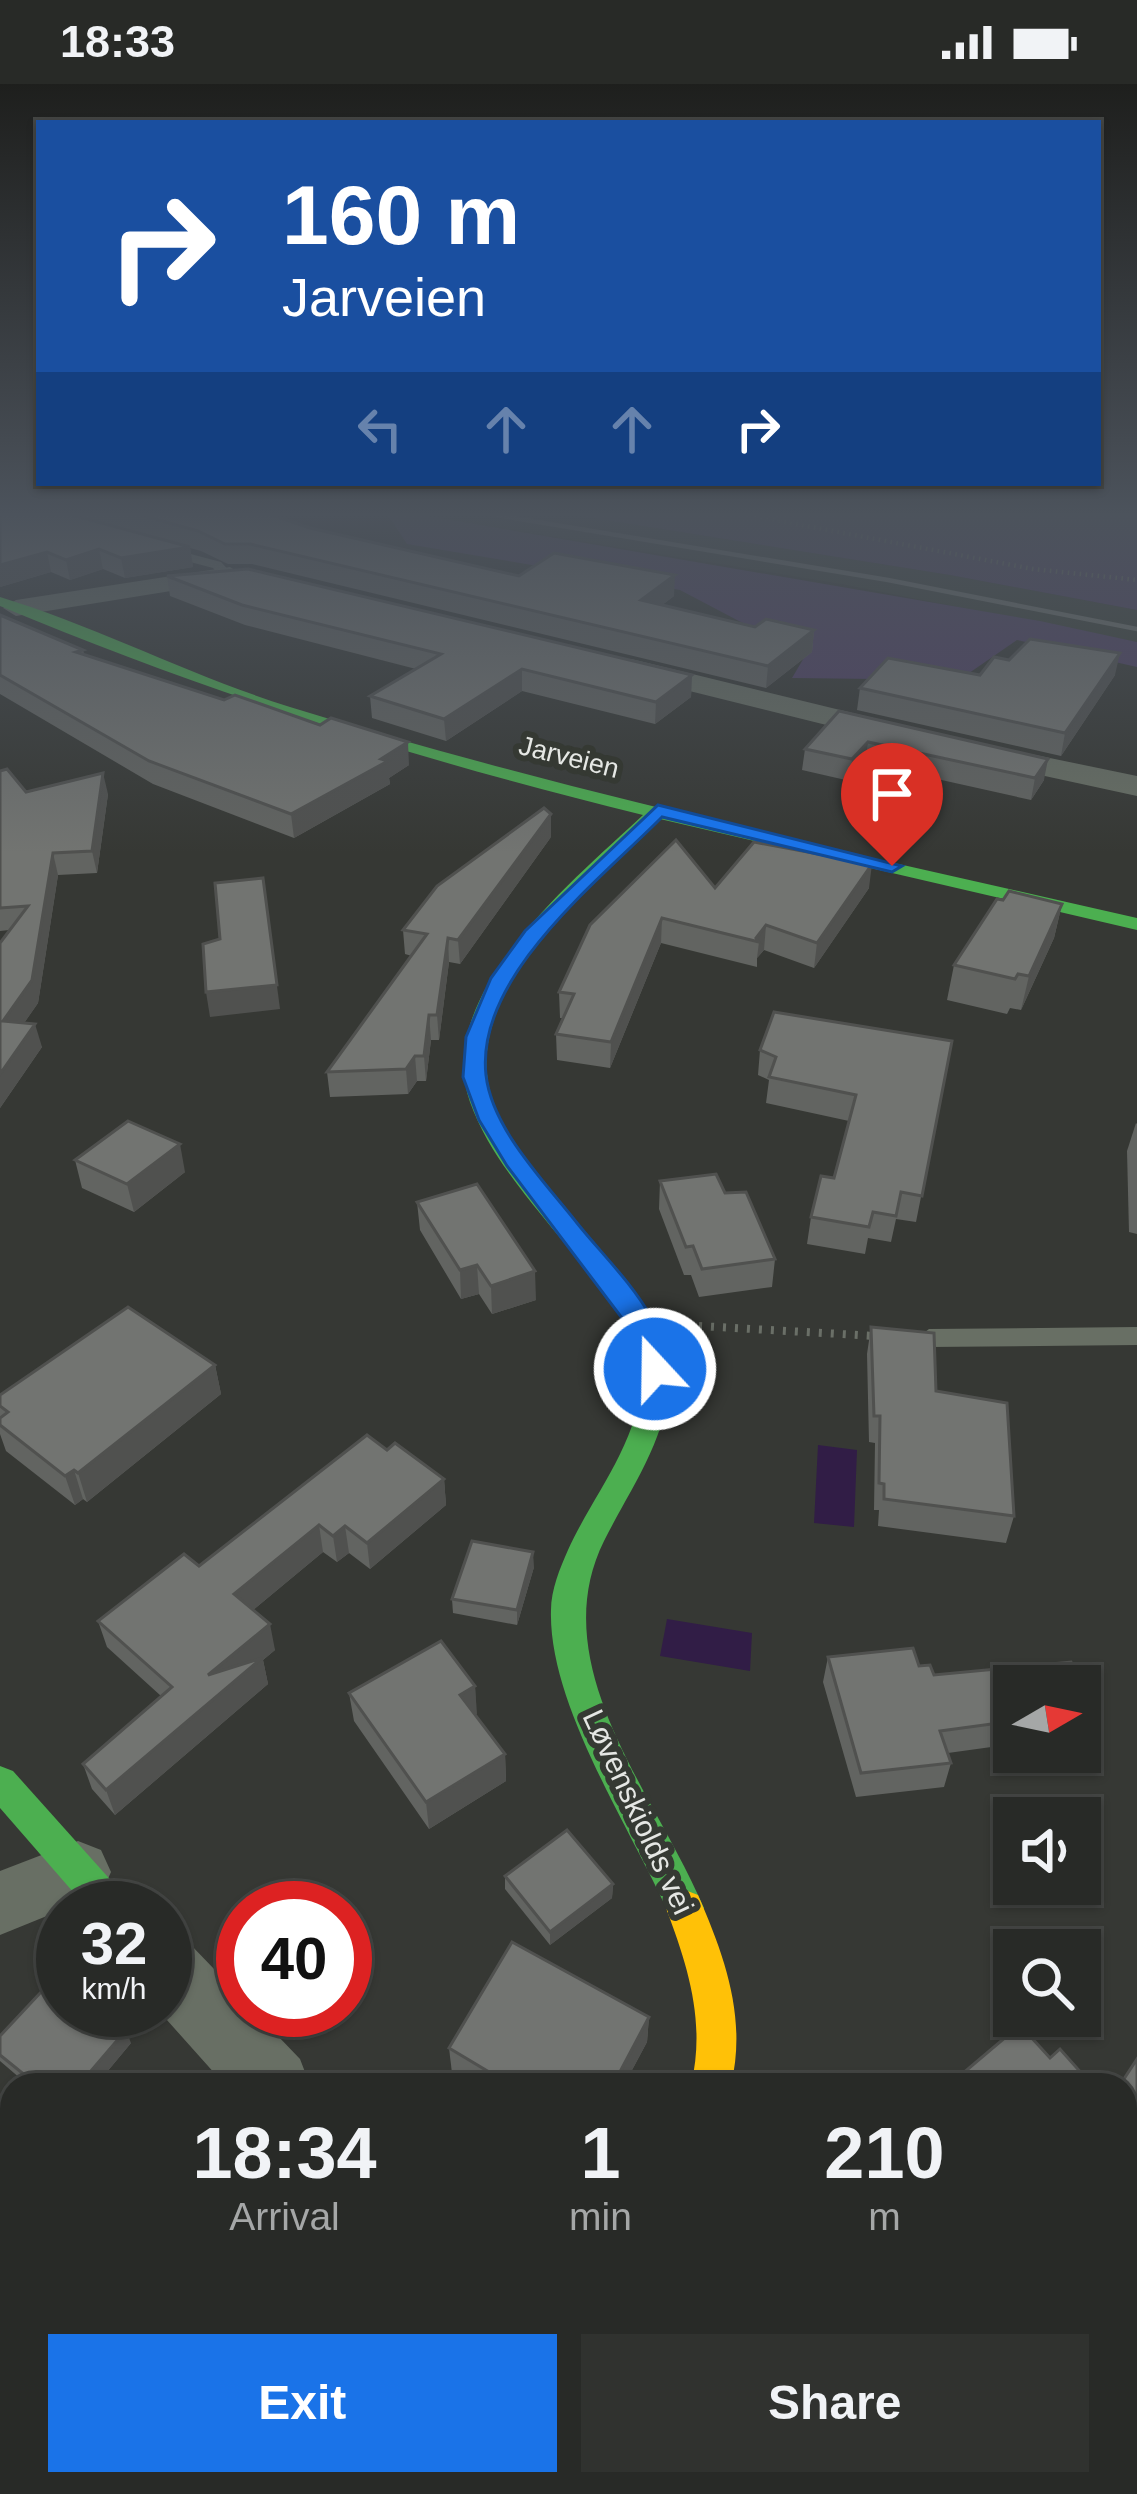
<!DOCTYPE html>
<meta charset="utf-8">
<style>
:root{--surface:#282a27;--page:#30322f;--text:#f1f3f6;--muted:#a5a7a7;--line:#444644;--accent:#1a73e8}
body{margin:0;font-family:Arial,sans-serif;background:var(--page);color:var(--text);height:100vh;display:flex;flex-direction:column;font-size:45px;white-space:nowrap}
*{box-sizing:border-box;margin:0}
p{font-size:39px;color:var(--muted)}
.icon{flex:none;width:66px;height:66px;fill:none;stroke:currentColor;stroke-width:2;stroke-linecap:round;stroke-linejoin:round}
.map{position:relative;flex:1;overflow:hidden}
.drawer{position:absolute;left:0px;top:1989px;width:1137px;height:423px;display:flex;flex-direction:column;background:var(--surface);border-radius:36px 36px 0 0;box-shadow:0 3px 9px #0004,0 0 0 3px var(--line)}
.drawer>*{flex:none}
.banner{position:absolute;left:36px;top:36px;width:1065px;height:366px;border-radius:0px;box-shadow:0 3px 9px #0004,0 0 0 3px var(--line);background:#1a4fa0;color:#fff;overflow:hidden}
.needle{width:78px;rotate:81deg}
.tools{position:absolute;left:993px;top:1581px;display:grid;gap:24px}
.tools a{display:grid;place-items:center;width:108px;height:108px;border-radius:0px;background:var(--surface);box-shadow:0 3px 9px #0004,0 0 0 3px var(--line);font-size:60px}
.speed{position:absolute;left:36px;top:1797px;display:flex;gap:24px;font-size:60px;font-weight:700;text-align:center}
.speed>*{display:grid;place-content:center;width:156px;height:156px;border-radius:50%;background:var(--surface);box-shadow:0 3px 9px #0004,0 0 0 3px var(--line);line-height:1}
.speed small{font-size:30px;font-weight:400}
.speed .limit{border:18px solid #d22;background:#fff;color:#111}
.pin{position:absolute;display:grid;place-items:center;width:102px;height:102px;color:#fff;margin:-123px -51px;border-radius:50% 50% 50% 0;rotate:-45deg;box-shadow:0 0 12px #0007}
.pin .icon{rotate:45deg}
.me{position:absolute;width:132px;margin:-66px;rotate:339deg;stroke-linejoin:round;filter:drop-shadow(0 0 9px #0008)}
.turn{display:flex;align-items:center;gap:42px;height:252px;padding:0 48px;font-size:54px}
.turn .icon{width:156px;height:156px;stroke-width:2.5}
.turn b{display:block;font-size:84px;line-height:102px}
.lanes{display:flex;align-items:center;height:114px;padding:0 48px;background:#0003;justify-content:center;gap:60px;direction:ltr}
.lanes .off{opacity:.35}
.eta{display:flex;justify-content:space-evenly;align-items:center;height:204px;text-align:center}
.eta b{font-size:72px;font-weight:700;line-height:84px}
.action{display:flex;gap:24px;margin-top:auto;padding:24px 48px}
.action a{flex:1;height:138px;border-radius:0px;background:var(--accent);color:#fff;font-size:48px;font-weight:700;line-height:138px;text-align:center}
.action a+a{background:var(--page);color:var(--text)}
.status{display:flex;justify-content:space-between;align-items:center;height:84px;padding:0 60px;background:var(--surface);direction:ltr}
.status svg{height:33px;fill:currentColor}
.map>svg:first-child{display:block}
</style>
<div class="status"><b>18:33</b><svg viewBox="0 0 49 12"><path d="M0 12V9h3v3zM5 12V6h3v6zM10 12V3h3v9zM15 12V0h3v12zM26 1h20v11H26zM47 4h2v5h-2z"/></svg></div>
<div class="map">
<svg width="1137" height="2410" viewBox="0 0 1137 2410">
<rect width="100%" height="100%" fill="#363834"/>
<path fill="#3b4138" d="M422,431H575L950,491L1137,526V558L841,500Z"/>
<g fill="#4f4064">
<path d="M388,431H422L1040,537L1137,558V583L1017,556L959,596L792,594L805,572L680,506L407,460Z"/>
<path d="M575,431H1137V526L950,491Z"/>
</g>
<g fill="#311d46">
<path d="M818,1361L857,1366L854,1443L814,1439Z"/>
<path d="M667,1535L752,1549L750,1587L660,1572Z"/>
</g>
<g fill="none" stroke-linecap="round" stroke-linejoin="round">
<path stroke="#6a6f67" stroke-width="4.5" stroke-dasharray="1.5 4.5" stroke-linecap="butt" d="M749,431L1033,485L1137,496"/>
<path stroke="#6a6f67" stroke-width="6" stroke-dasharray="1.5 6" stroke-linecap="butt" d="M874,744L920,685"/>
<path stroke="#6a6f67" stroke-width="8" stroke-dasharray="3 9" stroke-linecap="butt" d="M699,1242L876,1252"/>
<g fill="#686f64" fill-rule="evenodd">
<path d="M164,463L221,478L233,491L222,494L213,484L160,470L158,467Z"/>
<path d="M1137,1243V1261L929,1263L917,1254L929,1245Z"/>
</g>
<g fill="#686f64" fill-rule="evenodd">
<path d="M230,483L243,491L239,496L16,532L3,524L16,516Z"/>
<path d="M631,575L906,642L910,649L895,658L621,590L617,584Z"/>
<path d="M987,661L1137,692V712L976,677L971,670L976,663Z"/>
<path d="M78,1757L101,1766L111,1788L101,1810L0,1851V1787Z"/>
<path d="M165,1849L189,1859L243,1915V1926H253L300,1975L310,2001H225L158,1926H165Z"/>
<path d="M209,2400H303L299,2410H205Z"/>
<path d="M644,2400H739L743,2410H648Z"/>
</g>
<g fill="#4caf50" fill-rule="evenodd">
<path d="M0,513C98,543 191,592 290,623C569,709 852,769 1137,834V846L660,735C592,801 455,910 493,1017C516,1078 568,1130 609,1179C634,1210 668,1247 669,1289C671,1350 630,1405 604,1457C544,1578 650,1704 698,1811L704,1824L698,1837L685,1842L672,1837C634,1749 548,1622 551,1526C551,1506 560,1484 568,1466C594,1408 647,1349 640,1283C636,1240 601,1207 577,1175C539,1126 491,1077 470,1018C432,910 574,796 643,731C418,676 214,611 0,522Z"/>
<path d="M0,1682L13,1687L124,1811L130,1824H87L0,1724Z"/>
</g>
<path fill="#ffc107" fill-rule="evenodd" d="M685,1806L698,1811C725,1873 747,1934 731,2001H691C706,1938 688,1883 666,1824L672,1811Z"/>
<path stroke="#71756e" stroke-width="4.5" d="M496,431L888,496L1137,545"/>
</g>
<g fill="#626461">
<path d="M74,431H272L310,444L519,492L674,512L662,521L755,543L814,546L812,568L766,604L252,480H228L201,467L190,464L193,483L125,494L103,485L70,496L51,488L0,503Z"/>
<path d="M167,492L692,591L691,613L655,640L522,607L446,657L372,634L370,612L416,585L245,541L170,512Z"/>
<path d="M0,531L83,566L84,570L409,681L389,694L390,700L294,754L153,700L0,610Z"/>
<path d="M980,591H1115L1061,672L857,626L860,604Z"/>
<path d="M839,627L1044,696L1031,716L865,679L850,697L802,686L805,665Z"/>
<path d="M0,687L26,708L108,710L97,789L58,791L38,919L24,939L42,963L0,1024V859L9,846L0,847Z"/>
<path d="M551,753L460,880L449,878L439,956H431L426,997H417L408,1010L330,1013L327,988L412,872L405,870L403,846Z"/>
<path d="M715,804H869L814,884L764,866L757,874V883L661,859L610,984L557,976L556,950L564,934H560L559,908L590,841Z"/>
<path d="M1003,816L1062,820L1054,854L1021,926L1010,924L1007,930L947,916L954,881Z"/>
<path d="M952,957L916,1138L896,1135L891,1158L868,1154L865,1170L807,1160L811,1133L834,1094L849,1037L766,1019L769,996L758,991L760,966Z"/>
<path d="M1136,1039L1137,1040V1150L1129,1148L1127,1067Z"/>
<path d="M75,1076L185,1088L134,1128L82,1104Z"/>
<path d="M660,1097L725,1109L775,1175L772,1203L699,1213L691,1191H684L659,1125Z"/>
<path d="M417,1118L536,1216L492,1230L479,1210L461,1215L420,1146Z"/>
<path d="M871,1243L936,1307L1014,1432L1006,1459L878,1442L879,1426H874L875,1359L869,1358L867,1270Z"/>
<path d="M215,1281L221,1310L87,1418L83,1415L75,1421L6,1367L0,1350V1311Z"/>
<path d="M387,1366L444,1395L446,1421L370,1485L349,1469L337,1478L323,1468L253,1526L275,1566L263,1576L268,1600L115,1731L92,1705L83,1680L161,1612L107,1563L98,1537L199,1482Z"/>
<path d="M534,1483L517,1541L453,1529L452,1515Z"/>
<path d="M913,1564L919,1582L930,1581L934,1591L1071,1578L1092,1633L1083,1657H1080V1602H1014V1662L1013,1660L948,1669L951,1679L944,1703L856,1713L823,1598L828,1573Z"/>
<path d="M475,1602L476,1631L505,1670L506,1697L429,1745L354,1637L349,1609Z"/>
<path d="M505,1792L613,1800L612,1814L550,1861L505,1805Z"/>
<path d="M649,1933L647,1958L624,2001H472L452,1989L449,1964Z"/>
<path d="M0,1952L131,1959L96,2001H28L0,1977Z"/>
<path d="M1137,1975V2074L1125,2064V2001Z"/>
<path d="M12,2159V2211L0,2198V2174Z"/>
<path d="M997,2400H1059L1055,2410H1012Z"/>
</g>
<g fill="#50514f">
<path d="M190,463L193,483L125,494L121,474Z"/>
<path d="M99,465L103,485L70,496L66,476Z"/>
<path d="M47,468L51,488L0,503V481Z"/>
<path d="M675,491L674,512L641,537V516Z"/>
<path d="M814,546L812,568L766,604L768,582Z"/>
<path d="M1120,569L1115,591L1061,672L1065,649Z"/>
<path d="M522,585V607L446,657L444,635Z"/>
<path d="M692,591L691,613L655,640L656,618Z"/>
<path d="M408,658L409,681L389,694L390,700L294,754L291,730Z"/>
<path d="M868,658L865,679L850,697L852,675Z"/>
<path d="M1048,675L1044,696L1031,716L1035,694Z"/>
<path d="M103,689L108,710L97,789L92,767Z"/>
<path d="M551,730V753L460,880L458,856Z"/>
<path d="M53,769L58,791L38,919L9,961L3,937Z"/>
<path d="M872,780L869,804L814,884L817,859Z"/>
<path d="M266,818L280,925L210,933L206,908Z"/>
<path d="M1062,820L1054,854L1021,926L1029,892Z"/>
<path d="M662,834L661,859L610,984L611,958Z"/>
<path d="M766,841L764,866L757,874L759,858L756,854Z"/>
<path d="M448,854L449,878L439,956L437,931Z"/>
<path d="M429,931L431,956L426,997L424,972Z"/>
<path d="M35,940L42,963L0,1024V990Z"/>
<path d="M415,972L417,997L408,1010L406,985Z"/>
<path d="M180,1060L185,1088L134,1128L127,1100Z"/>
<path d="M477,1181L479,1210L461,1215L460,1186Z"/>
<path d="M535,1187L536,1216L492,1230L491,1202Z"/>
<path d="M215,1281L221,1310L87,1418L78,1389Z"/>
<path d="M74,1386L83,1415L75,1421L65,1392Z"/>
<path d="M444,1395L446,1421L370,1485L367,1459Z"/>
<path d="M319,1441L323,1468L240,1537L234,1510Z"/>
<path d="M345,1442L349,1469L337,1478L333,1452Z"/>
<path d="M533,1468L534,1483L517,1541V1526Z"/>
<path d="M270,1540L275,1566L263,1576L268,1600L115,1731L106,1706L208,1591Z"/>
<path d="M475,1602L477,1630L463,1639L460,1611Z"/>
<path d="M505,1670L506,1697L429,1745L426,1718Z"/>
<path d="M613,1800L612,1814L550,1861V1848Z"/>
<path d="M649,1933L647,1958L624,2001H613Z"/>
<path d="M126,1946L131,1959L96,2001H79Z"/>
</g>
<g fill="#727471" stroke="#50514f" stroke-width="3">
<path d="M0,431H72L190,463L121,474L99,465L66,476L47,468L0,481Z"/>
<path d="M141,431H272L310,444L519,492L554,469L675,491L641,516L755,543L766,535L814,546L768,582L250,460H225L198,447Z"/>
<path d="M248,485L692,591L656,618L522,585L444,635L370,612L441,570L242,521L167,492Z"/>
<path d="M0,531L83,566L76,568L224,616L235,611L320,641L331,634L408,658L381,675L388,677L291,730L149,677L0,591Z"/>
<path d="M1030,555L1120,569L1065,649L860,604L888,574L980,591L994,573L1009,576Z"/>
<path d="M839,627L1048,675L1035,694L868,658L852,675L805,665Z"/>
<path d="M7,685L26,708L103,689L92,767L53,769L32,896L3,937L35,940L0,990V859L28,822L0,824V687Z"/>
<path d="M544,724L551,730L458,856L448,854L437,931H429L424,972H415L406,985L327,988L427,850L403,846L437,802Z"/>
<path d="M676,756L715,804L754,758L872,780L817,859L766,841L756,854L759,858L662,834L611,958L556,950L574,910L559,908L590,841Z"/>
<path d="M263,794L277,901L206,908L203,860L220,855L215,799Z"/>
<path d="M1009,807L1062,820L1029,892L1018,890L1015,895L954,881L997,815L1003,816Z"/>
<path d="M774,928L952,957L922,1112L901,1108L896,1132L873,1128L869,1143L811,1133L821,1092L834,1094L856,1011L769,993L776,973L760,966Z"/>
<path d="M128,1037L180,1060L127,1100L75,1076Z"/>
<path d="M716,1090L725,1109L746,1108L775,1175L702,1185L693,1162L686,1163L660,1097Z"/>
<path d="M477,1100L535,1187L491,1202L477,1181L460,1186L417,1118Z"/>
<path d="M128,1223L215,1281L78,1389L74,1386L65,1392L0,1341V1334L8,1328L0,1322V1311Z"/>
<path d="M871,1243L934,1249L936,1307L1007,1319L1014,1432L884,1415V1400L879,1399L880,1332H874Z"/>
<path d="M367,1351L387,1366L395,1359L444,1395L367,1459L345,1442L333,1452L319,1441L234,1510L270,1540L208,1591L262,1574L106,1706L83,1680L172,1603L98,1537L184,1470L199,1482Z"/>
<path d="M472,1457L533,1468L517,1526L452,1515Z"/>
<path d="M441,1557L475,1602L460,1611L505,1670L426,1718L349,1609Z"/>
<path d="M913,1564L919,1582L930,1581L934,1591L1071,1578L1092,1633L1080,1634V1602H1014V1637L940,1647L951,1679L861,1689L828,1573Z"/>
<path d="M567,1746L613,1800L550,1848L505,1792Z"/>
<path d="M512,1858L649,1933L613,2001H561L556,1998L555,2001H511L449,1964Z"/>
<path d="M56,1892L63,1898V1926H100L126,1946L79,2001H37L0,1971V1952Z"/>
<path d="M1020,1941L1050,1974L1060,1965L1092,2001H949Z"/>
<path d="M1137,1975V2044L1125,2034V2001H1120Z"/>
<path d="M12,2159V2203L0,2193V2174Z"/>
<path d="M1035,2400H1059L1055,2410H1049Z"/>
</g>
<linearGradient id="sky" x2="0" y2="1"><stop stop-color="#1e1f1d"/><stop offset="0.56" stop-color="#4c535c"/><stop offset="1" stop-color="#4c535c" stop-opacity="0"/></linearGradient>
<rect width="1137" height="769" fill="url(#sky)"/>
<path fill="#1a73e8" stroke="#114b97" stroke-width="3" d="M658,721L902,782L892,788L662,733C600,796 475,892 486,991C492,1045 545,1098 577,1139C601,1169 632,1199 651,1233C659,1249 664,1268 670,1285L655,1295L641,1285L625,1238L507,1082L479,1036L463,993L466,953L491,894L525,847Z"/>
<g text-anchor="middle" stroke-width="12" stroke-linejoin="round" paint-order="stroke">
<g font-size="27" fill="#e5e7e4" stroke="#353933">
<text transform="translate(569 673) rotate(14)" y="9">Jarveien</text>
</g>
<g font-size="30" fill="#e5e7e4" stroke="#353933">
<text transform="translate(638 1728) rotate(65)" y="10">Løvenskiolds vei</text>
</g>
</g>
</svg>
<div class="tools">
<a><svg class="needle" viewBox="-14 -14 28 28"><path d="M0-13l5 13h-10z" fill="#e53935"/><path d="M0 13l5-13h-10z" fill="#a5a7a7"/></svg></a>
<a><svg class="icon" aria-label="sound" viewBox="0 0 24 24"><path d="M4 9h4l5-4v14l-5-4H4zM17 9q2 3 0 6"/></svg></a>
<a><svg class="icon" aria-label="search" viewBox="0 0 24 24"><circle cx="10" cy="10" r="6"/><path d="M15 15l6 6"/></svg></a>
</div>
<div class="speed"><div>32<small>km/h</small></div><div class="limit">40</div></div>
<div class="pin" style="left:892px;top:782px;background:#d93025"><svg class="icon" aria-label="arrive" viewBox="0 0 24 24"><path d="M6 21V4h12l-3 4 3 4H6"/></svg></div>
<svg class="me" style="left:655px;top:1285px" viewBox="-20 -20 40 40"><circle r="17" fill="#1a73e8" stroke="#fff" stroke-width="3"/><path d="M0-11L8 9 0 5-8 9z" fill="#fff"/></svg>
<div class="banner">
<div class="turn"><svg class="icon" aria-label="right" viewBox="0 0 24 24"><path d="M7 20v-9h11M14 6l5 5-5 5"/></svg><div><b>160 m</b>Jarveien</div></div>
<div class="lanes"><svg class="icon off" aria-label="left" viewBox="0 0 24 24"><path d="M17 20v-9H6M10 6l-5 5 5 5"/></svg><svg class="icon off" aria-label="ahead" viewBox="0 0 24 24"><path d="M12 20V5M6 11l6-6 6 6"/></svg><svg class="icon off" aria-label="ahead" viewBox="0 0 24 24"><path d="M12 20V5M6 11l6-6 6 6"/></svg><svg class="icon" aria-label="right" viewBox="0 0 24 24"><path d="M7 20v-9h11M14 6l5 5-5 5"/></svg></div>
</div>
<section class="drawer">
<div class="eta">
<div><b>18:34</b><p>Arrival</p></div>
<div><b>1</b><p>min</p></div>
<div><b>210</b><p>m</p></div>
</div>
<div class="action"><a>Exit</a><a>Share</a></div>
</section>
</div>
